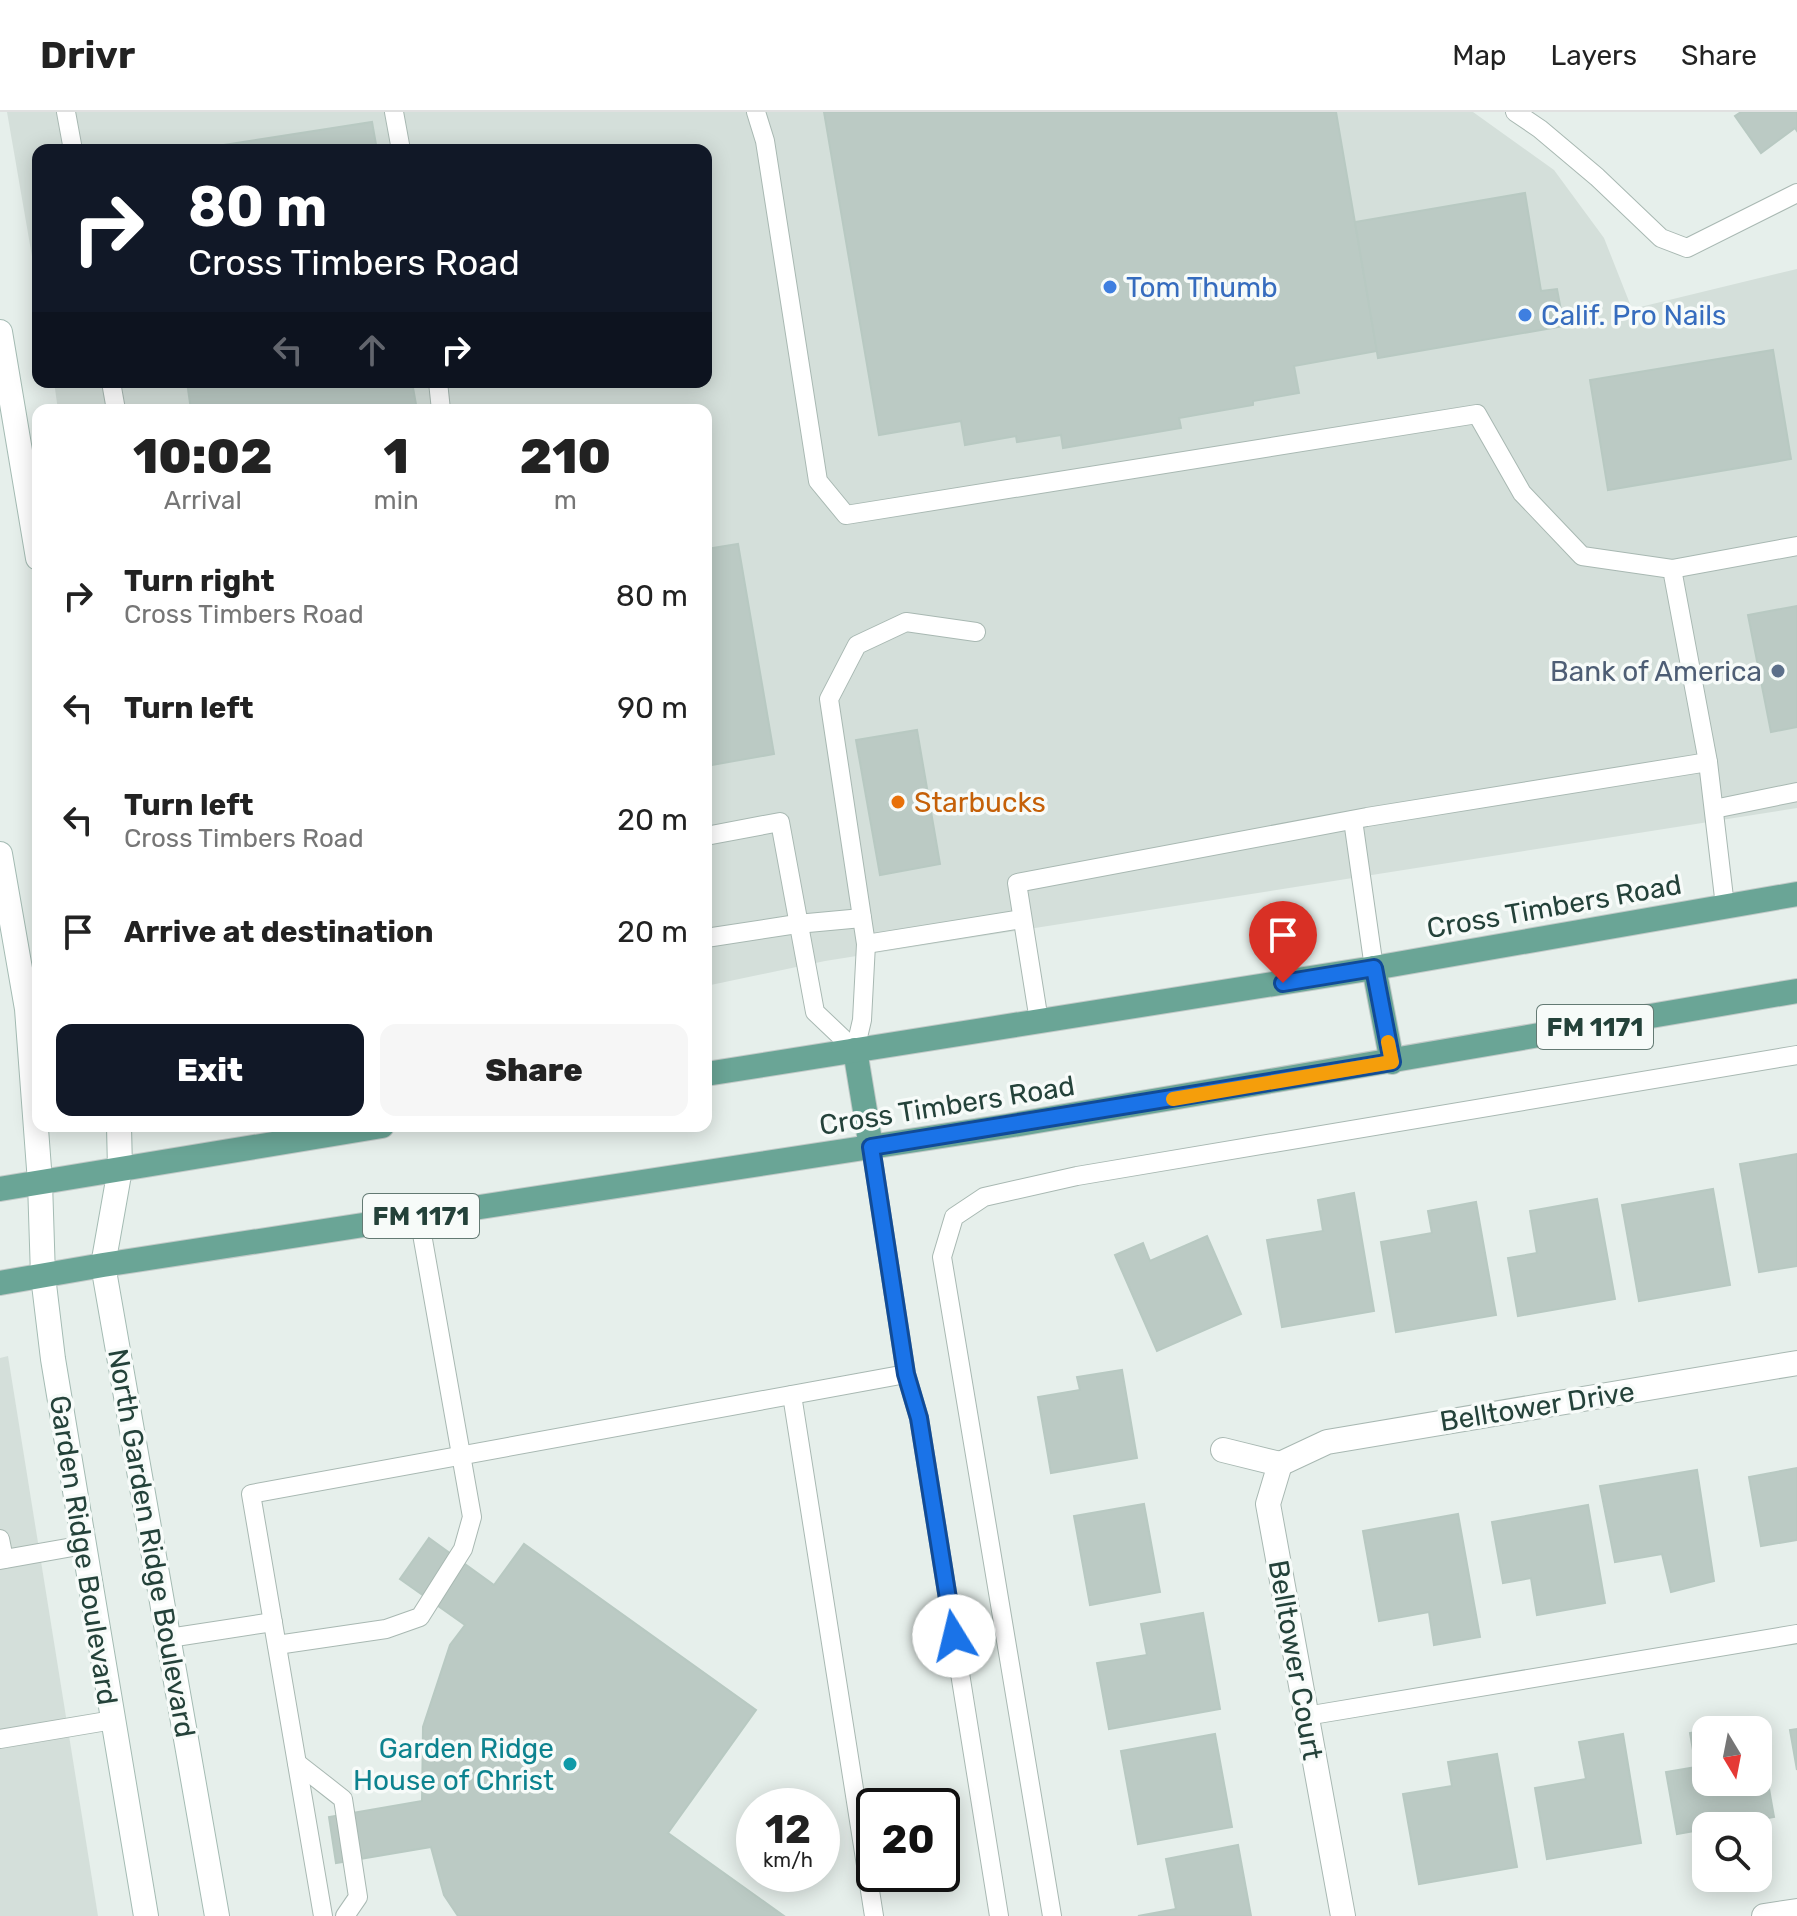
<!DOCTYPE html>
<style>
:root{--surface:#fff;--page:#f6f6f6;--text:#222;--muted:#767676;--line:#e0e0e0;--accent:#111827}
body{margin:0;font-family:Rubik,sans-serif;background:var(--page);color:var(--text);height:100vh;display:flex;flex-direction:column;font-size:30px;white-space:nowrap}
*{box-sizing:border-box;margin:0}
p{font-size:26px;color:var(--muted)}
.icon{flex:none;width:44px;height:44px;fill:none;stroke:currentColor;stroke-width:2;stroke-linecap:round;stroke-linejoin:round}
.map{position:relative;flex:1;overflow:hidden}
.drawer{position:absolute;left:32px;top:292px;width:680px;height:728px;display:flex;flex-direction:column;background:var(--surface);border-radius:16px;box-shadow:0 4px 20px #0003}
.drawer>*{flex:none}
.top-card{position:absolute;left:32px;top:32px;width:680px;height:244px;border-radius:16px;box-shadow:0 4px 20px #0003;background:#111827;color:#fff;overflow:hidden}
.needle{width:52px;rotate:170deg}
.tools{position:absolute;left:1692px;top:1604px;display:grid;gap:16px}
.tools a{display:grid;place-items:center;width:80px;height:80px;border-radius:16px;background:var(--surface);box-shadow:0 4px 20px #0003;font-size:40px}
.speed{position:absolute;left:736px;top:1676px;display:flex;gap:16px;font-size:40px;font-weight:700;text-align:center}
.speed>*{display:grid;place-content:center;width:104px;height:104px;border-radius:50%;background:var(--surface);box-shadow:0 4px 20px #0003;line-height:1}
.speed small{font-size:20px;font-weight:400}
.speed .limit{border:4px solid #111;border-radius:12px;background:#fff;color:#111}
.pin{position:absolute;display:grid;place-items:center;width:68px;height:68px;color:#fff;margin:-82px -34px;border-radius:50% 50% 50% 0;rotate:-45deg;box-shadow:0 0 8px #0007}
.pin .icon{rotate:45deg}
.me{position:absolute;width:88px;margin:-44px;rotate:351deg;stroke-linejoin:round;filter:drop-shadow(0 0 6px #0008)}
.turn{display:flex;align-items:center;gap:28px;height:168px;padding:0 24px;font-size:36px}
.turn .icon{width:104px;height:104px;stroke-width:2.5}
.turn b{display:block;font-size:56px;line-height:68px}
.lanes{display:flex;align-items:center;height:76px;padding:0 24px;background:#0003;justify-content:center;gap:40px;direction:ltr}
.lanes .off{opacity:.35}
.eta{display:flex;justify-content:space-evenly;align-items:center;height:136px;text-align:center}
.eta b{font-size:48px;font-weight:800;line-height:56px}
.action{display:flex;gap:16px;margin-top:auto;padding:16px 24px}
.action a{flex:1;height:92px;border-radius:16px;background:var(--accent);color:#fff;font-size:32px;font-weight:800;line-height:92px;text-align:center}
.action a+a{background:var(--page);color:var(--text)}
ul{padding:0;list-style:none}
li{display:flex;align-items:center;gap:24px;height:112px;padding:0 24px}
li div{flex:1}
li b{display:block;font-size:30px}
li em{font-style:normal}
header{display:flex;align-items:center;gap:48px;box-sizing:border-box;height:112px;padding:0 40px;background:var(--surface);border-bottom:2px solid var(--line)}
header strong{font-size:38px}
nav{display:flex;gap:44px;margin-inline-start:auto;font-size:28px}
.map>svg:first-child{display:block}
</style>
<header>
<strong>Drivr</strong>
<nav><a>Map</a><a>Layers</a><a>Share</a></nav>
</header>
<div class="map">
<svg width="1797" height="1804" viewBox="0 0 1797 1804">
<rect width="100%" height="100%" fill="#e6efeb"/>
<g fill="#d4dfda">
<path d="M7,0H1473L1554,58L1604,126L1632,197L1797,157V696L825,849L706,874V298H58L54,270H706V38H38V179Z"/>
<path d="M8,1244L98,1804H0V1246Z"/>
</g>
<g fill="#bbcac4" stroke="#b8c9c2" stroke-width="2">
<path d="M824,0H1336L1377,239L1294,254L1299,281L1253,289V293L1179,306L1181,316L1063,336L1061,323L1017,330L1016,324L965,333L961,309L879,323Z"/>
<path d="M1741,0H1797V19L1795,16L1761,41L1735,4Z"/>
<path d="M372,10L377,38H191Z"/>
<path d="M1525,81L1541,179L1557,177L1564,214L1378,246L1355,110Z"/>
<path d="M1773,238L1791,347L1608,378L1590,268Z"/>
<path d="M187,270H412L417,298H191Z"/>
<path d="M738,432L774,642L706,654V437Z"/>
<path d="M1797,494V615L1771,620L1748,503Z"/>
<path d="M917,618L940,752L880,763L856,628Z"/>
<path d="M1797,1042V1154L1759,1160L1740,1052Z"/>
<path d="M1713,1077L1730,1173L1639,1189L1622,1093Z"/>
<path d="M1354,1081L1374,1199L1282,1215L1267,1128L1323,1119L1318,1088Z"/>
<path d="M1597,1087L1615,1187L1518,1204L1508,1146L1537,1141L1530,1099Z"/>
<path d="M1476,1090L1496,1203L1396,1220L1381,1130L1432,1121L1428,1099Z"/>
<path d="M1207,1124L1241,1202L1157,1239L1115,1143L1143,1131L1150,1149Z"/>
<path d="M1122,1258L1137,1346L1051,1361L1038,1285L1080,1278L1077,1265Z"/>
<path d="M1797,1356V1428L1761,1434L1749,1365Z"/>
<path d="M1697,1358L1714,1469L1671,1480L1662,1442L1615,1450L1600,1374Z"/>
<path d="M1144,1392L1160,1480L1090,1493L1074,1404Z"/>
<path d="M1588,1393L1605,1491L1537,1503L1531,1466L1503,1471L1492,1410Z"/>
<path d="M1458,1402L1480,1525L1434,1533L1429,1500L1379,1509L1363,1419Z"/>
<path d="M429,1426L494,1473L524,1432L756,1598L668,1721L784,1804H458L444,1783L431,1735L336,1751L329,1705L422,1689L423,1615L450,1533L465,1513L400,1467Z"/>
<path d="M1203,1501L1220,1597L1109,1617L1097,1551L1147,1543L1141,1512Z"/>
<path d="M1757,1609L1774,1705L1723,1714H1706V1717L1677,1722L1666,1660L1696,1655L1690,1621L1706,1618V1670H1758V1618H1708Z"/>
<path d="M1797,1617V1658L1790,1618Z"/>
<path d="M1215,1622L1232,1715L1138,1732L1121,1639Z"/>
<path d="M1623,1622L1641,1731L1547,1747L1535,1676L1586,1667L1579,1630Z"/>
<path d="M1497,1642L1517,1755L1419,1772L1403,1682L1452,1674L1448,1650Z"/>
<path d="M1238,1733L1251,1804H1138L1176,1797L1166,1747Z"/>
</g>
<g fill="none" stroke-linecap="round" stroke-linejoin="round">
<g stroke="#a8b8b2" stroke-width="20">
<g id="service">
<path d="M66,0L73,38"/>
<path d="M394,0L401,38"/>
<path d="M756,0L765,29L818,369L846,403L1477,302L1522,381L1582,444L1672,457L1708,650L1725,794"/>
<path d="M1515,0L1540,17L1597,65L1661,126L1687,136L1797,81"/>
<path d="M111,270L116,298"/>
<path d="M438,270L441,298"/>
<path d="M1672,457L1797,434"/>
<path d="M1714,697L1797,680"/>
<path d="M1353,708L1374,856"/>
<path d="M706,724L780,710L815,900L855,938"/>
<path d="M706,826L797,812L862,806"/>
<path d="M866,832L1022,807"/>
<path d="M1039,909L1017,771L1367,705L1708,650"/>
<path d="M855,938L862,908L866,832L829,587L857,533L906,510L976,520"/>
<path d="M906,1262L919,1306L999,1804"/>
<path d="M792,1283L874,1804"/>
<path d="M0,1427L4,1447"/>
<path d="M0,1448L84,1433"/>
<path d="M169,1526L273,1510"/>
<path d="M277,1533L386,1517L420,1505L463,1437L472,1405L419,1105"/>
<path d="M1306,1604L1797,1522"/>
<path d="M0,1627L113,1608"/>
<path d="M297,1651L343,1687L358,1785L345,1804"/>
<path d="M323,1804L251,1382L906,1262L871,1035"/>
<path d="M1052,1804L942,1145L954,1105L984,1085L1077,1064L1797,943"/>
</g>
</g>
<g stroke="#a8b8b2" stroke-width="26">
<g id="minor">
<path d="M1223,1338L1280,1352"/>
<path d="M1280,1352L1327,1330L1797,1251"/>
<path d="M1280,1352L1268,1392L1343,1804"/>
<path d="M1764,1804L1797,1799"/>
</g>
</g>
<g stroke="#a4bbb3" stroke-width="26">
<g id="secondary">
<path d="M0,220L38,446"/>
<path d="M0,742L27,897L40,1070L43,1164L53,1247L146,1804"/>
<path d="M119,1014L120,1057L103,1153L217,1804"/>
</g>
</g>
<g stroke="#c2cac8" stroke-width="26">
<g id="primary">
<path d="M1374,856L1392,950"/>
<path d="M855,938L871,1035"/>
<path d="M706,962L1374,856L1797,782"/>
<path d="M0,1077L382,1014"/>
<path d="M0,1171L103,1153L1007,1014L1797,879"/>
</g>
</g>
<use href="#service" stroke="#fff" stroke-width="18"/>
<use href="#minor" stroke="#fff" stroke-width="24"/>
<use href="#secondary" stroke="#fff" stroke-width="24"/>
<use href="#primary" stroke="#6aa596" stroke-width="24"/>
</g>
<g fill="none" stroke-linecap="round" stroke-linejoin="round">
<g stroke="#114b97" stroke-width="20">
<path id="route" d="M954,1524L919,1306L906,1262L871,1035L1392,950L1374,856L1283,871"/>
</g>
<use href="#route" stroke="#1a73e8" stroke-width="14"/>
<path stroke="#f59e0b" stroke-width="14" d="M1173,987L1392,950L1388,930"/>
</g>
<g fill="#3f7fe0" stroke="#f7fbf9" stroke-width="3">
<circle cx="1110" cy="175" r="8"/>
<circle cx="1525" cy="203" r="8"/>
</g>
<circle fill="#5c6f8a" stroke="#f7fbf9" stroke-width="3" cx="1778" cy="559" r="8"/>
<circle fill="#e8710a" stroke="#f7fbf9" stroke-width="3" cx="898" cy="690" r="8"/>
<circle fill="#0f9aa8" stroke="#f7fbf9" stroke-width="3" cx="570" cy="1652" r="8"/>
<g text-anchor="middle" stroke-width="7" stroke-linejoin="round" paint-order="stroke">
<g fill="#f7fbf9" stroke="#637a73" stroke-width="2">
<rect x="1537" y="893" width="116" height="44" rx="6"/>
<rect x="363" y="1082" width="116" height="44" rx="6"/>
</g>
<g font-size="26" font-weight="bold" fill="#24423a">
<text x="1595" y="924">FM 1171</text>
<text x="421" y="1113">FM 1171</text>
</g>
<g font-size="28" fill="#366cbe" stroke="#f7fbf9" text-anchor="start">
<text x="1126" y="185">Tom Thumb</text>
<text x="1541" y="213">Calif. Pro Nails</text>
</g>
<g font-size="28" fill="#4e5e75" stroke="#f7fbf9" text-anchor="end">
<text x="1762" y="569">Bank of America</text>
</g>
<g font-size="28" fill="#c56008" stroke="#f7fbf9" text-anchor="start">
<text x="914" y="700">Starbucks</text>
</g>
<g font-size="28" fill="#24423a" stroke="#f7fbf9">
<text transform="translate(1554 794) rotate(-10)" y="10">Cross Timbers Road</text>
<text transform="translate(947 993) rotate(-9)" y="10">Cross Timbers Road</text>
<text transform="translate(1537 1294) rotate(-9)" y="10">Belltower Drive</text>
<text transform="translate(152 1431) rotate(80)" y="10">North Garden Ridge Boulevard</text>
<text transform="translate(84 1438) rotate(81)" y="10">Garden Ridge Boulevard</text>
<text transform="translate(1296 1548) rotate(80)" y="10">Belltower Court</text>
</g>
<g font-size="28" fill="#0d838f" stroke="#f7fbf9" text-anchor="end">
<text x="554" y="1646">Garden Ridge<tspan x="554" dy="32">House of Christ</tspan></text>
</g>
</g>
</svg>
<div class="tools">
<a><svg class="needle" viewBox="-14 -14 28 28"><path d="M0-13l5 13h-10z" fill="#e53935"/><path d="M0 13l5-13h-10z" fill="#767676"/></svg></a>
<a><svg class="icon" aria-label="search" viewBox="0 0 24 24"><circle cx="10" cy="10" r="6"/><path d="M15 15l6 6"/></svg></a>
</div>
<div class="speed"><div>12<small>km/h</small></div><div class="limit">20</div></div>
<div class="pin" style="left:1283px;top:871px;background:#d93025"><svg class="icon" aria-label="arrive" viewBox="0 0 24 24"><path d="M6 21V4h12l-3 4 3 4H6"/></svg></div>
<svg class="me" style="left:954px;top:1524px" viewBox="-20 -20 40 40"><circle r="19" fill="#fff"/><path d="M0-13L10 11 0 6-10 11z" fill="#1a73e8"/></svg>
<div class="top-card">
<div class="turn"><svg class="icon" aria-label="right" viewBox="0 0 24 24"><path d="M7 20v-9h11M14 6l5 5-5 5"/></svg><div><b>80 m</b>Cross Timbers Road</div></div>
<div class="lanes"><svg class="icon off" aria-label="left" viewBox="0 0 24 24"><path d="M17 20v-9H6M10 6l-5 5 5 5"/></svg><svg class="icon off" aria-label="ahead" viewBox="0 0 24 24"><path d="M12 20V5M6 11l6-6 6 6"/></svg><svg class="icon" aria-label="right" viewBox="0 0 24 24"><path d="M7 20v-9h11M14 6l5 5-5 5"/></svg></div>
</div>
<section class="drawer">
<div class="eta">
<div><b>10:02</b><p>Arrival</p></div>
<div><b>1</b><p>min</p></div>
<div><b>210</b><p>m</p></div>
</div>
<ul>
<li><svg class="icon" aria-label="right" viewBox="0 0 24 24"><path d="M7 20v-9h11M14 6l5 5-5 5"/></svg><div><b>Turn right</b><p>Cross Timbers Road</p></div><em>80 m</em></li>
<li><svg class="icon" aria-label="left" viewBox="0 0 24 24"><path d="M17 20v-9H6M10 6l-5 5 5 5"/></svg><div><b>Turn left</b></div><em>90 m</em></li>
<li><svg class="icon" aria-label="left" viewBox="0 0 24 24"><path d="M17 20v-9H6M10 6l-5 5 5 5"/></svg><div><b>Turn left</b><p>Cross Timbers Road</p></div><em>20 m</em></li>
<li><svg class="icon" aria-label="arrive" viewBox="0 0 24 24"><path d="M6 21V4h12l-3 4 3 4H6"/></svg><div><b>Arrive at destination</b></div><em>20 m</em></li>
</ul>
<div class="action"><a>Exit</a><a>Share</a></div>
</section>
</div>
